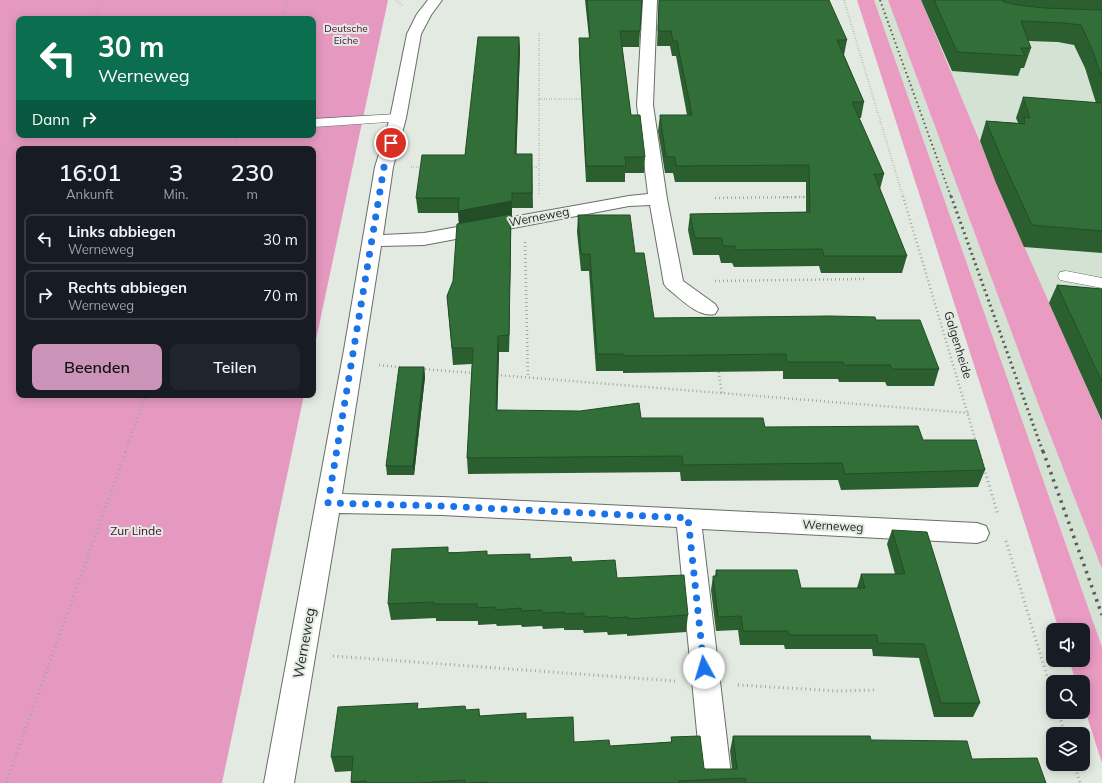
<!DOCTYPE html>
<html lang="de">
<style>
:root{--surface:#171b24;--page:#20242c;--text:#f1f3f6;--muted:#9ea1a6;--line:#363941;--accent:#cc93b9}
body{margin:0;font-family:Mulish,sans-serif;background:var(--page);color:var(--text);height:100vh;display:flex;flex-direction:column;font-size:15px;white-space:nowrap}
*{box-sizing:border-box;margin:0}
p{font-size:13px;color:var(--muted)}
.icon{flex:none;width:22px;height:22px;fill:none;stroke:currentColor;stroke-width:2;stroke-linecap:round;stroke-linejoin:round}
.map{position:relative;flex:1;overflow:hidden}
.drawer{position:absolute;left:16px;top:146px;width:300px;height:252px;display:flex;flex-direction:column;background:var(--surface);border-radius:8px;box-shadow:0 2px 10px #0003}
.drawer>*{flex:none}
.guide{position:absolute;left:16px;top:16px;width:300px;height:122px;border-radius:8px;box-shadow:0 2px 10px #0003;background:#0b6e4f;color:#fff;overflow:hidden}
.tools{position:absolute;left:1046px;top:623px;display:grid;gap:8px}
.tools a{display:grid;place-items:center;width:44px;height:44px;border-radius:8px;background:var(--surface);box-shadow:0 2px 10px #0003;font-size:20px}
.pin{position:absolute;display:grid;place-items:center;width:34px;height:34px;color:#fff;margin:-17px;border:2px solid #fff;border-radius:50%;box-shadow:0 1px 4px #0007}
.me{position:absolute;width:44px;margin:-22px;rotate:354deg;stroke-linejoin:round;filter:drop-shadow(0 0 3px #0008)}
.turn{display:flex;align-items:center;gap:14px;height:84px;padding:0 16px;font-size:18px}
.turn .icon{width:52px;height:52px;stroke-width:2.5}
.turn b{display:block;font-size:28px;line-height:34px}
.then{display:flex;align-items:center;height:38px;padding:0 16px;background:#0003;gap:8px;font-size:15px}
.eta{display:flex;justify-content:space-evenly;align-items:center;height:68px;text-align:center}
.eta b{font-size:24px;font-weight:600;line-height:28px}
.cta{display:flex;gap:8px;margin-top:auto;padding:8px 16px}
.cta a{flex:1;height:46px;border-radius:8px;background:var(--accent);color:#111;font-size:16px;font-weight:600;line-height:46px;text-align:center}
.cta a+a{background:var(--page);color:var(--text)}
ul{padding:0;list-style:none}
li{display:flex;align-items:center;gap:12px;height:50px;margin:0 8px 6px;padding:0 8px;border:2px solid var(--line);border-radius:8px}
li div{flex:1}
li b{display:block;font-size:15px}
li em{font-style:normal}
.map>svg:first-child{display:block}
</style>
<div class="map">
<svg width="1102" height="783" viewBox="0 0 1102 783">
<rect width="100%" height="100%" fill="#e2eae2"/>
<g fill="#d4e2d4">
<path d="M874,0H888L1039,406L1102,569V647Z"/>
<path d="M921,0H1102V422L1009,212Z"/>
</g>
<path fill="#e599c0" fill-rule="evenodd" d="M0,0H388L313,354V149H19V395H304L222,783H0ZM19,19H313V135H19Z"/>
<g fill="#e99bc2">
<path d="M857,0H874L1102,647V763L1083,704V682H1076L1069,660H1083V630H1059Z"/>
<path d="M888,0H921L1009,212L1102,422V569L1039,406Z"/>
</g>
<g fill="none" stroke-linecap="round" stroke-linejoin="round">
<g stroke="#686f68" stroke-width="1">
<g id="lane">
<path d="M398,114L403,115L405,118L403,121L313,127V119Z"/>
<path d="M1066,271L1102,278V288L1060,280L1058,276L1060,272Z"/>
</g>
</g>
<g stroke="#686f68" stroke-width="2">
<path id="street" d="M428,0H442L431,15L421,34L406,118L393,167L383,235L424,233L629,196L648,194L637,105L643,0H657L653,105L667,199L683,281L715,304L718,309L715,314C698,318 680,298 667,288L664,284L650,205L629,206L424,245L381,246L342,494L442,497L977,523L986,526L989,533L986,540L977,543L702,529L732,783H702L677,527L442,515L339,513L294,783H264L344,350L375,167L390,118L407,34L417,14Z"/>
</g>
<g stroke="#a1a7a1" stroke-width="2" stroke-dasharray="0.5 2" stroke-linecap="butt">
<path d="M396,0L403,6"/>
<path d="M844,0L903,197"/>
<path d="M92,19L104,0"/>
<path d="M281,19L287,0"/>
<path d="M539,33V194"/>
<path d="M539,99H585"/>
<path d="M235,149L237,135"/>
<path d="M0,158L19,134"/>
<path d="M411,167H424"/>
<path d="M529,167H539"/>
<path d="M784,197H809"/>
</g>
<g stroke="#a1a7a1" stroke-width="2.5" stroke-dasharray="1 3" stroke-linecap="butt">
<path d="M903,196L979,452"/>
<path d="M715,198L809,197"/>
<path d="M525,242L528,378"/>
<path d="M715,281L864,279"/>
<path d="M379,365L408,368"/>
<path d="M718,368L722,394"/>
<path d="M421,369L474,373"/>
<path d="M497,375L969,413"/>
<path d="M125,452L146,395"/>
</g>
<g stroke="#a1a7a1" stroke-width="3" stroke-dasharray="1 3.5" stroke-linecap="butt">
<path d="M979,451L998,515"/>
<path d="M1006,541L1053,696"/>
<path d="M333,656L675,681"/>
<path d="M738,685L838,691L876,690"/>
<path d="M1058,712L1065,734"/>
<path d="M1074,764L1080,783"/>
<path d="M6,783L126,451"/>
</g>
<use href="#lane" fill="#fff" fill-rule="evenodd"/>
<use href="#street" fill="#fff" fill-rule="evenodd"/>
<path stroke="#585c58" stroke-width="2" stroke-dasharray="1.5 3" stroke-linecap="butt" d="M880,0L951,197"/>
<path stroke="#585c58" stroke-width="3" stroke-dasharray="2 3.5" stroke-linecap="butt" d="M951,196L1043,452"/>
<path stroke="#585c58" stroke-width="3.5" stroke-dasharray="2.5 5" stroke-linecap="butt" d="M1043,451L1102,615"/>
</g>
<g fill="#2b5f30">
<path d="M585,0H642L639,47H622L631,115L645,157L644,173H625V182H586L579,53V38H589Z"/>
<path d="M659,0L847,40L844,55L864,102L861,118H859L884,174L880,189L907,256L902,273H821L819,266L734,267L732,263H721L719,255H693L688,230L690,214L806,212V182H675L673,173H665L658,131L660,115H687L676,56H672L670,46H657Z"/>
<path d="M921,0H1102V253L1024,247L996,183L980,141L986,121L1018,123L1016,118L1023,97L1096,103L1085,68L1074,45L1058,42L1028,41L1031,48L1024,68H1021L1018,76L952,71Z"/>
<path d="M519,37L520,50L516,154H532L533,208H512V216H511V230L509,352H499L497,410L641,418L765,427L923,440L985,470L978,487L841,490L838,480L681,481L680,472L468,474L467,458L472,364L453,365L447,296L453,281L459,224L458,213H418L416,198L465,155Z"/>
<path d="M578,215L635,253L654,318L876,320L939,369L934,386H887L885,382H839L838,379H783V371L623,373V371H596L589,271H581L577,232Z"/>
<path d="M1057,285L1102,289V421L1049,303Z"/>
<path d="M424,367L425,377L414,475H387L386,466Z"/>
<path d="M892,530L980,703L973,717H934L919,658L873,656L872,649H785L784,645H740L738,630L716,631L711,590L713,576H715L716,570L801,588H857L861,574H895L887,544Z"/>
<path d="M448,552L572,562L617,578L688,615L686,632L627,636V634L608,635L607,632L584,633L583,630H564V628L543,629L542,626L522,627L521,625L497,626L496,624L478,625V621H436V618L391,620L388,604Z"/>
<path d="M419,709L466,710L479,709L480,716L526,719L574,742L610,746L671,742V737L705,769H732L730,751L733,736L871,740L972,759L1046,783H351L352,771L335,772L331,757Z"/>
</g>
<g fill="#234d27">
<path d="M519,37L520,50L516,169L515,154Z"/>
<path d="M512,193V216H511V230L509,352V335L459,225L458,211Z"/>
<path d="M498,336L499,352L497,427L496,410Z"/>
<path d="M424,367L425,377L414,475L413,466Z"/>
</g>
<g fill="#326e38" stroke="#234d27">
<path d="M587,0H642L640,31H620L631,115H640L645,157H625L626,166H586L579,38H590Z"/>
<path d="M659,0H829L847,40H837L864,102H852L884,174H874L907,256H824L822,249L736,250L735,246H723L722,238H695L690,214L810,212L809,165L676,166L675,157H666L660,115H692L677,41H673L671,31H658Z"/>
<path d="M934,0H1003L1004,2L1018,5L1044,8L1102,10V78L1092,49L1081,25L1065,23L1021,21L1031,48H1021L1025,56L957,52Z"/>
<path d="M478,37H519L515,154H532V193H512V201L458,211L459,198H416L422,155H465Z"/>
<path d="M1023,97L1102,103V231L1032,225L1003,162L986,121L1025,124L1024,117L1030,118Z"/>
<path d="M511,214L509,335L498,336L496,410L580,411L639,403L641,418H763L765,427L918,426L923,440H976L985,470L845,474L842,463L683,465L682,456L467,458L473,348H452L447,296L453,281L457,224Z"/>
<path d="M578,215H630L635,253H644L654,318L830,316L875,317L876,320H920L939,369H892L890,365H844L843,362H787L786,354L624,356V354H597L590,254H581Z"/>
<path d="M1057,285L1102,289V382Z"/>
<path d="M399,367H424L413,466H386Z"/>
<path d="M892,530L927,532L980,703H941L924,644L878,643L877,635H789L788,631H743L741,616L718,617L713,576H717L716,570H797L801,588H865L861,574H905Z"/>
<path d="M448,547V553L487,551V555L530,554V559L571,557L572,562L615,560L617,578L684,575L688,615L628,619V617L609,618L608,616L584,617V613L565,614L564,612L543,613L542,610L521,611V608L496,610L495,607L477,608V604H434V602L388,604L392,549Z"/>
<path d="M418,703L417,709L465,706L466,710L479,709V716L526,713V719L573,717L574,742L609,740L610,746L672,742L671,737L700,736L704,768L705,769H737L733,736H870L871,740L967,741L972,759L1037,758L1046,783H746L745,778L679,781L680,783H488V782L465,783V780L417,783H366V781L351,782L353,756L331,757L338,707Z"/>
</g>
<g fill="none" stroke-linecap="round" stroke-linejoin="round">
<path stroke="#1a73e8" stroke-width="7" stroke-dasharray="0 12.6" d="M391,143L384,167L328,503L442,506L688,518L704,668"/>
</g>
<g text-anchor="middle" stroke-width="4" stroke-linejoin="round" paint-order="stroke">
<g font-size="10" fill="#4c0732" stroke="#e2eae2">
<text x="346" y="32">Deutsche<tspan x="346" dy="12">Eiche</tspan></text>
</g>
<g font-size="12" fill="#1f221f" stroke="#e2eae2">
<text transform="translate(539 217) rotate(-11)" y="4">Werneweg</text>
<text transform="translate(958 345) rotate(73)" y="4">Galgenheide</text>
<text transform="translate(833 526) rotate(3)" y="4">Werneweg</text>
</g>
<g font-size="12" fill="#4c0732" stroke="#e2eae2">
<text x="136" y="535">Zur Linde</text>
</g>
<g font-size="14" fill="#1f221f" stroke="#e2eae2">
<text transform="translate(304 643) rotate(-80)" y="5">Werneweg</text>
</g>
</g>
</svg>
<div class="tools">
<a><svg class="icon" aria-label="sound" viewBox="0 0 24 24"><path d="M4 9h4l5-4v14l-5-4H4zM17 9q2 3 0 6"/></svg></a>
<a><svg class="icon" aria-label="search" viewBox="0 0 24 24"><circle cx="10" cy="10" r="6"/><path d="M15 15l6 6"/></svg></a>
<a><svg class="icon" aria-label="layers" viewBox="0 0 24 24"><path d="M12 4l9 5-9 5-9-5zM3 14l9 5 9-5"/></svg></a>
</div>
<div class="pin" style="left:391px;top:143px;background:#d93025"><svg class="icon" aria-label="arrive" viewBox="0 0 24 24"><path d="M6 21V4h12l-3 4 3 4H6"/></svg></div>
<svg class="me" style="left:704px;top:668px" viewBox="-20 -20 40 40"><circle r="19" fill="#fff"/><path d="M0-13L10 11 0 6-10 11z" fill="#1a73e8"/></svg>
<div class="guide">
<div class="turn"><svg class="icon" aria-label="left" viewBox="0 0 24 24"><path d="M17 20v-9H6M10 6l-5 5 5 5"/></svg><div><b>30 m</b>Werneweg</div></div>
<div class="then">Dann<svg class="icon" aria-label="right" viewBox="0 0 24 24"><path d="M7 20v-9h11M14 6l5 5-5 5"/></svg></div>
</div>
<section class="drawer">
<div class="eta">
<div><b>16:01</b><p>Ankunft</p></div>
<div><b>3</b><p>Min.</p></div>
<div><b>230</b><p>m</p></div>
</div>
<ul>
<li><svg class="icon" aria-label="left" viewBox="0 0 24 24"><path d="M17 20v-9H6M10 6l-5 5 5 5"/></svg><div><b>Links abbiegen</b><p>Werneweg</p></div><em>30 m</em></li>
<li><svg class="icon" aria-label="right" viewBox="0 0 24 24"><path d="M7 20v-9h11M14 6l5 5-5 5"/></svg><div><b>Rechts abbiegen</b><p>Werneweg</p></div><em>70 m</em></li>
</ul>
<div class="cta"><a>Beenden</a><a>Teilen</a></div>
</section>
</div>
